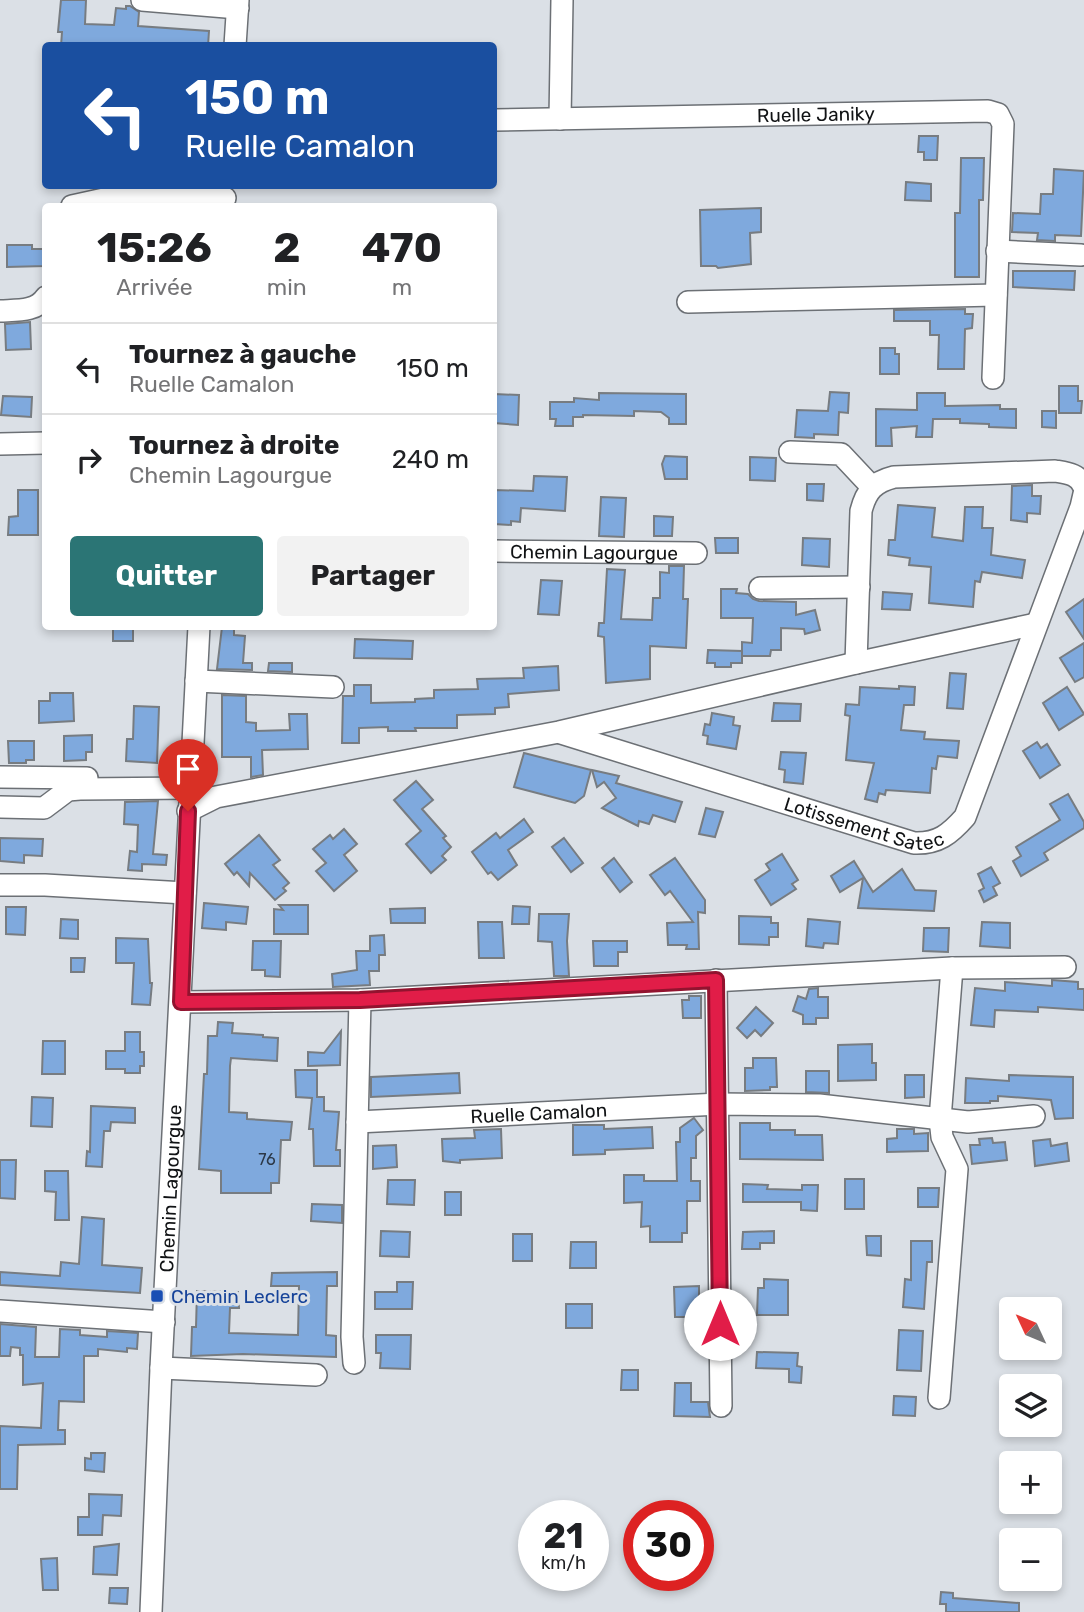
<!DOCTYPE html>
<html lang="fr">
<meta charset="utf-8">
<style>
:root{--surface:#fff;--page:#f2f2f2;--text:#202124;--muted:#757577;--line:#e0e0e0;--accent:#2b7575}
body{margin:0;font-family:Rubik,sans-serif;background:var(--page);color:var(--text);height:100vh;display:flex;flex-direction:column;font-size:26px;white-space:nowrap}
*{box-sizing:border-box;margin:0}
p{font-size:23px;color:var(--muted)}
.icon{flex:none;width:38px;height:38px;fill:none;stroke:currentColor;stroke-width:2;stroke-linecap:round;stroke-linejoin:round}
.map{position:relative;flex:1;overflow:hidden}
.drawer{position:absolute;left:42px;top:203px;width:455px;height:427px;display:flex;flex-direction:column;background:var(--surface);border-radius:7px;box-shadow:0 4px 10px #0003}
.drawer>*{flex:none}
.banner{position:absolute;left:42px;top:42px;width:455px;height:147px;border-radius:7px;box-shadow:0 4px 10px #0003;background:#1a4fa0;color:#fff;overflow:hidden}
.needle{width:46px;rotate:314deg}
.tools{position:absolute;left:999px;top:1297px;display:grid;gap:14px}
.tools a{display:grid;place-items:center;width:63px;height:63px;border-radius:7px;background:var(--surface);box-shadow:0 4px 10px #0003;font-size:35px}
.speed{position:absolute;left:518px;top:1500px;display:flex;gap:14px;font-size:35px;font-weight:700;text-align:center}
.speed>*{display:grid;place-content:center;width:91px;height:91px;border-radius:50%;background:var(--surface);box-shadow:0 4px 10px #0003;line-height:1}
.speed small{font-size:18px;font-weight:400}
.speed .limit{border:10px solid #d22;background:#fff;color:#111}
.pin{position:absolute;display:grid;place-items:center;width:60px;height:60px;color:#fff;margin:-72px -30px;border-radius:50% 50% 50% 0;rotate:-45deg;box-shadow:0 0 7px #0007}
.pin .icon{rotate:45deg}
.me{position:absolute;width:77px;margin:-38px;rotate:0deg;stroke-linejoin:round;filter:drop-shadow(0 0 5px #0008)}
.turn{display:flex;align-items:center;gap:24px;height:147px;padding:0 28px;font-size:32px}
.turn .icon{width:91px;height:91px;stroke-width:2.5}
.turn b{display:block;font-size:49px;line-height:60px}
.eta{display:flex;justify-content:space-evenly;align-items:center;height:119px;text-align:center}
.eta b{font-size:42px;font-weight:700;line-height:49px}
.cta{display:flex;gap:14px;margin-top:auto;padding:14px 28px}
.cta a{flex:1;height:80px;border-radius:7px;background:var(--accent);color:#fff;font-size:28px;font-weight:700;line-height:80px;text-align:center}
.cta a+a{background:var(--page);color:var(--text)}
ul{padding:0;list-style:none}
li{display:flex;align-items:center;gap:21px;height:91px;padding:0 28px;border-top:2px solid var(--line)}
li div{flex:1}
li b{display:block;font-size:26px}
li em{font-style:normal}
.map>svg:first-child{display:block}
</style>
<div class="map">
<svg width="1084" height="1612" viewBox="0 0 1084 1612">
<rect width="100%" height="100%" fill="#dbe0e6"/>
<g fill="#7fa9dd" stroke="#777c81" stroke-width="2">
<path d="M61,0H86L85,24L114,25L116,8L126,9V6H130L139,12L138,26L209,31L208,46L162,44V46H61L62,32H58Z"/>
<path d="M919,136H938L937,160H924V152H918Z"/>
<path d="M961,158H984L983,200H979V277H955V213H960Z"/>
<path d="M1054,169L1084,171L1081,236L1055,235V241L1037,240L1038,233L1012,232L1013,213L1040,214L1041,194H1053Z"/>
<path d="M906,182L931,184V201L905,200Z"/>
<path d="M761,208V232L750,233L751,264L718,268L716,266H701L700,210Z"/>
<path d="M7,245H32V249H44L45,266L7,267Z"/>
<path d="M1013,271H1075L1074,290L1013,287Z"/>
<path d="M965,309V314H973L972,328L965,329L964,369H938L939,335H930V321H894V310Z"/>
<path d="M30,322L31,349L6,350L5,324Z"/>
<path d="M880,348H895V354H899V374H880Z"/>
<path d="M1059,386H1078V401H1082L1081,413H1059Z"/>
<path d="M830,392L849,393L848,413L839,412L838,435L814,434V438L795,437L797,410L828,411Z"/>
<path d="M599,393L686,394V424H669V418L661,412L634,411V416L583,415V417H573V426H555L556,419H550V402H574V398L599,400Z"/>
<path d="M917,393H945V406L1000,405V409H1016V428L989,427V424L960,423V419H933L932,437H916L917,426L891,428L892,446H876V409L917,410Z"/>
<path d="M494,394L519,395L518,425L494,423Z"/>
<path d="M3,396L32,397L31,417L1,415Z"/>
<path d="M1042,411H1056V428L1042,427Z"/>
<path d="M665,456L687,457V479H665L662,464Z"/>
<path d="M750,457L776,458L775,481L750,480Z"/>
<path d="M534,476L567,477L565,511L521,508L520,522L511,521V525L494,524V490L533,491Z"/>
<path d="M807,484H824L823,501L807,500Z"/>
<path d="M1032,485V496H1041L1040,514L1027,513V522L1011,520L1012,486Z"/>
<path d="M18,490H38V535H8L9,517L18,516Z"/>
<path d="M601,497L626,498L624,537L599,536Z"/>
<path d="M898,505L935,508L932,537L963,541L965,507H983L982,528H993L991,555L1025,560L1022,578L982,572L980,582L975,581L973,607L929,603L931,567L909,565L910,558L888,555L889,540H895Z"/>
<path d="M654,516L673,517L672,536H654Z"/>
<path d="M715,538H738V553H716Z"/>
<path d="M803,538L830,539L829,567L802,565Z"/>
<path d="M669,566H684L683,599H688L686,648L650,646V679L606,683L604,637L598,636L599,623H604L607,569L625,570L621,619L652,620L653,598H660V572L669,573Z"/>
<path d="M541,580L562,581L559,615L538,614Z"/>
<path d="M721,589H737L736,593L748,594L753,599L759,601L796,602V615L815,610L820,630L805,634L804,629L781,628V650H771L770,656H742V642L752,643L753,618H721Z"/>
<path d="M883,592L912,594L910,610L882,609Z"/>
<path d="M1084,599V639L1066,612Z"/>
<rect x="113" y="626" width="20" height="15"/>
<path d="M222,627H234V635L245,636L243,663H252V670L217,669Z"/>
<path d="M355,639L413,641L412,659L354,658Z"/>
<path d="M1084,643V677L1075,682L1060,658Z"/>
<path d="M708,650L742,651V663H731V667H715V663H707Z"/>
<path d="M269,663H292V672L268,671Z"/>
<path d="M558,666L559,690L508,694L509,707L495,708V714L457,715V728H415L416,731H388V727L359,728V743H342L343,696H354V685H371V703L415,702V699L434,698V690L478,689L477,679L524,678L523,668Z"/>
<path d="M950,673L966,674L963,709L947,708Z"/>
<path d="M899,686L915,687L914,705H904L901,730L925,732L924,739L959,741L957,758L938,756L936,769L932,768L930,793L886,790L885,795L879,793L877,802L865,799L874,763L846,760L850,716L845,715L846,704L859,705L860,687L899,689Z"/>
<path d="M1067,687L1084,714L1059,730L1043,703Z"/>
<path d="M50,693H73L74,721L39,723V701H50Z"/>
<path d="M222,695L246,696V722L256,723V731L290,730L289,714H307L308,749L262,750L263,775L251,777V757H222Z"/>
<path d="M774,703L801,704L800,721H772Z"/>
<path d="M134,706L159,707L157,763L126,761L127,739H133Z"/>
<path d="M712,713L734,717L733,725L740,726L736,749L707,744L708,736L703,735L705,724L710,725Z"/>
<path d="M92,735V752H86V760L64,761V736Z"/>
<path d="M8,741H34V760H26V763H9Z"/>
<path d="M1037,742L1041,748L1047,744L1060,765L1040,778L1023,751Z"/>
<path d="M781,752L806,753L803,784L784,782L785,770L779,769Z"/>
<path d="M524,753L591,770L584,796L575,803L514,787Z"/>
<path d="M592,770L619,776L616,783L682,802L675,822L653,815L649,824L639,821L638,826L602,808L616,798L604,782L597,787Z"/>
<path d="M416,781L433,800L422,809L446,836L443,838L451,847L442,856L446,860L431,873L406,844L421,831L394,800Z"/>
<path d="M1068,794L1084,822V828L1044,853L1048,860L1021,876L1013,861L1021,856L1016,847L1060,820L1050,804Z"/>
<path d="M158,801L153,854L167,855L166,865L142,864V871L128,870L130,851L137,852L138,825L124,824L125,802Z"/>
<path d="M706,808L723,812L715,837L699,834Z"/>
<path d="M524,819L533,832L508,850L517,865L498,880L491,872L488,874L472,852L496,833L500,838Z"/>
<path d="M344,829L357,844L344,855L357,871L334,891L316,871L326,863L313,849L330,835L333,839Z"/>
<path d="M259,835L280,860L273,865L289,883L283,888L286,891L275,900L250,873L249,886L237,872L234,875L225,864Z"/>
<path d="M0,838L43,839L42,856L24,855V863L0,861Z"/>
<path d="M564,838L583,863L571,872L552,847Z"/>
<path d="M782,854L798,880L792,884L796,889L771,905L755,880L770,870L766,864Z"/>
<path d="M614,858L632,882L620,892L602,868Z"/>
<path d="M675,858L705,900V913L698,912L699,949H686L687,945H668L667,923L693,922L670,891L665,895L650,875Z"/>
<path d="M854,861L873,892L902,869L915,890L936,891L934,911L858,908L863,878L840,892L831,876Z"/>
<path d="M991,867L1000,883L993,887L997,895L984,902L979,891L984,888L978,874Z"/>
<path d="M204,903L248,907L246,924L226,922V930L202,928Z"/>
<path d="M279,905H308V934H274V909L283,910Z"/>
<path d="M513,906L530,907L529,924H512Z"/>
<path d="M6,907H26L25,935L6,934Z"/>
<path d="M425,908V923H391L390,909Z"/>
<path d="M539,914H569L567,941L569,976H554L552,942L538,941Z"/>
<path d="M739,916L771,917V923H778V937H769V945L739,944Z"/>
<path d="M61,919L78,920V939L60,938Z"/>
<path d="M808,919L840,922L838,944L824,943L823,948L806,946Z"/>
<path d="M478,922H502L504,958H479Z"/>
<path d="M982,922L1010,923V948L980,946Z"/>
<path d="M924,928H949L948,952L923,951Z"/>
<path d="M384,935L385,955H379V971H369L370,985L333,987L332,974L357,970L356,951H370V936Z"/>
<path d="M116,938L148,939L150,983H152L150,1005L132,1004L134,963H116Z"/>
<path d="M253,941H281L280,977L265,976V970H252Z"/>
<path d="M593,941H627V952H618V966H594Z"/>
<path d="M71,958H85L84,972H71Z"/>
<path d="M1052,980L1078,982V989H1084V1010L1038,1007V1012L995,1010L994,1027L971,1025L975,988L1005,991V982L1052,986Z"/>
<path d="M818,988V997H828V1018H816V1024H803V1015L793,1011L798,996L806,999L809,989Z"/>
<path d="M689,996H701V1018H683L682,1000H689Z"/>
<path d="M756,1007L773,1023L761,1036L755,1030L747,1038L737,1028Z"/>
<path d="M218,1022L233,1023L232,1033L263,1035V1037L278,1038L277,1061L231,1058L230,1066L229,1112L247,1113V1119L292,1122L290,1140H281L279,1183H271V1193H221V1171L199,1169L204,1074H207L208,1036H217Z"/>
<path d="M341,1031L340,1065L308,1066V1052L324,1053Z"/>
<path d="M125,1032H140V1052H144V1066H140V1073H125V1069H106V1051H125Z"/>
<path d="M43,1041H65V1074H42Z"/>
<path d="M872,1044V1063H876V1080L838,1081V1045Z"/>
<path d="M753,1058H776L777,1087H770V1090L745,1091V1068H753Z"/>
<path d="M295,1070H317V1097H324V1111L339,1112L336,1150H340V1166H314L313,1129H309L312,1098L296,1097Z"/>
<path d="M806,1071H829V1093L806,1092Z"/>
<path d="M459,1073L460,1093L371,1097V1077Z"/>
<path d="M905,1075H924V1097L905,1098Z"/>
<path d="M1009,1075L1073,1077V1118L1055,1119L1051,1100L998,1096V1101H990V1103H965L966,1078L1009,1081Z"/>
<path d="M32,1097L53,1098L52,1127L31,1126Z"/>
<path d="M91,1106L135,1108V1123L111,1122L110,1131H104L102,1167L86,1166L87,1151L90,1152Z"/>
<path d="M694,1118L703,1130L696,1136V1158H691V1181H700V1201H687V1233H682V1242H650V1226L641,1227L642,1202L624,1203V1175H644V1181H677L676,1142H680V1128Z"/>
<path d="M740,1123H770V1130H795V1135H822L823,1160L740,1159Z"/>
<path d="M573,1125H604V1129L652,1127L653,1148L605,1150V1154L573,1155Z"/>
<path d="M501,1129L502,1158L460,1160V1163L443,1161L442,1139L475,1138L474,1130Z"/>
<path d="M897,1129H914V1134L928,1133V1151L887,1152V1139L897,1138Z"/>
<path d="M992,1138L993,1143L1005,1142L1007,1160L972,1164L970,1145H980L979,1139Z"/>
<path d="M1050,1139L1051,1146L1067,1143L1069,1161L1035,1166L1033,1141Z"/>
<path d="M396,1145L397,1167L373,1169V1146Z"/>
<path d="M0,1160H16L15,1199L0,1198Z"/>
<path d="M45,1171H68L69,1220H55L56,1192L45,1191Z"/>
<rect x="845" y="1179" width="19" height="30"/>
<path d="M388,1180H415L414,1205L387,1204Z"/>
<path d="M743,1184L768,1185L767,1189L802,1190V1185H818L817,1211L801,1210V1202H743Z"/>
<path d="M918,1188H939L938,1207H918Z"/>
<rect x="445" y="1192" width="16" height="23"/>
<path d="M312,1204L342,1205V1223L311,1221Z"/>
<path d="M82,1217L104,1219L102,1265L142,1268L140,1293L0,1285V1272L60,1276L61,1262L79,1264Z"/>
<path d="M381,1231L410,1232L409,1257L380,1256Z"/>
<path d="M774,1231V1243H760V1249H742L743,1232Z"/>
<rect x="513" y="1234" width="19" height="27"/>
<path d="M866,1236H881V1256L867,1255Z"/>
<path d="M911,1241H932V1262H927L924,1309L903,1307L905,1279L911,1280Z"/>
<path d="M571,1242H596V1268H570Z"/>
<path d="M337,1272V1286H327L326,1335L336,1336V1357L243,1354L191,1356L192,1327H196L197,1291L238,1292L239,1308H230L229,1333L298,1335L299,1286H271L272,1273Z"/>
<path d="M764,1279L788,1280V1315H757L758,1288H764Z"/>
<path d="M397,1282H413L412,1309H375V1292H397Z"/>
<path d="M699,1286V1317H675L674,1287Z"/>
<rect x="566" y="1304" width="26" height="24"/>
<path d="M0,1324L36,1327L35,1357H59L60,1329L80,1330V1335L107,1337V1331L138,1333L137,1349L127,1348V1352L98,1349V1356H84V1402L59,1401L58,1430H65V1444L18,1445L17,1489H0V1426L41,1428L43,1383L23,1385V1355H20V1348L11,1347L10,1356H0Z"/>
<path d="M899,1330L923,1331L921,1371L897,1370Z"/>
<path d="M376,1335H411L410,1369L380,1368L381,1353H376Z"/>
<path d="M757,1352L798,1353L797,1366L802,1367L801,1383L789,1382V1369L756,1368Z"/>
<path d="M622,1370H638V1390H621Z"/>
<path d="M675,1383H691V1402H708L710,1417L674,1416Z"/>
<path d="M894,1396L916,1397L915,1416L893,1415Z"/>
<path d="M91,1453H105L104,1472L85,1470V1458L91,1459Z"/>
<path d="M89,1494L122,1495L121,1516L103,1515L102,1535H78V1517H89Z"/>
<path d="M119,1544L117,1575L93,1574L94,1547Z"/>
<path d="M57,1558L58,1590H43L41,1559Z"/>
<path d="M110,1588H128L127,1604L109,1603Z"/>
<path d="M941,1592L953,1593V1598L1019,1603V1612H946V1604H940Z"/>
</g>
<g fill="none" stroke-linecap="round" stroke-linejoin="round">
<g stroke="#6c7075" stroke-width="24">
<g id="minor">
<path d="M142,0L238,8"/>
<path d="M235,46L238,0"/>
<path d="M560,119L562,0"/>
<path id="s1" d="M494,120L988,111L998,114L1003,124L993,378"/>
<path d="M72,206L104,199L225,198"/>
<path d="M997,251L1081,255"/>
<path d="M688,302L996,295"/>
<path d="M0,311C17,310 36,312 46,297"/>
<path d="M0,444L46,443"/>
<path d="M790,452L841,454L872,487"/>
<path id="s2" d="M494,551L696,553"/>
<path d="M760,588L859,587"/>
<path d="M856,663L861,511C866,491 874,482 894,477L1055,471C1067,473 1079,474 1084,487"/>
<path d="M196,681L333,687"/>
<path id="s3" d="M561,733L914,843C938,844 950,834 965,817L1081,507L1084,494"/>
<path d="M0,777L87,778"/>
<path d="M0,807L44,808L68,790L80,789L191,788"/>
<path d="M188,811L216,797L559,732L856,663L1036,624"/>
<path d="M0,885H45L185,893"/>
<path d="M716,980L721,1406"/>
<path d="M181,1002L360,1000L952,968L1065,967"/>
<path id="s4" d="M357,1122L719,1104L819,1105L968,1122L1034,1116"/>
<path d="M0,1311L164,1322"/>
<path d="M354,1363L352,1337L360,1000"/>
<path d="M161,1368L316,1375"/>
<path d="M939,1398L957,1169L942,1137L940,1119L952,968"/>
<path id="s5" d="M151,1612L161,1368L199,626"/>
</g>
</g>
<use href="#minor" stroke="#fff" stroke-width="21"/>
</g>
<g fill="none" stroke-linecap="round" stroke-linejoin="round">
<g stroke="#92132f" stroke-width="18">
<path id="route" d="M188,811L181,1002L360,1000L716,980L720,1324"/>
</g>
<use href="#route" stroke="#e11d48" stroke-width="12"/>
</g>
<rect fill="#1a4fb4" stroke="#dbe0e6" stroke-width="2.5" x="150" y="1289" width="14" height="14" rx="3.5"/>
<g text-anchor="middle" stroke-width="6" stroke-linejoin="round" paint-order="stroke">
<g font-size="16" fill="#2c3847">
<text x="267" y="1165">76</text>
</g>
<g font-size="19" fill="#111315" stroke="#dbe0e6">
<text dy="7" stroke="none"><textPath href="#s1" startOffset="322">Ruelle Janiky</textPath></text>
<text dy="7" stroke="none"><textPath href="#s2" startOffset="100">Chemin Lagourgue</textPath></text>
<text dy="7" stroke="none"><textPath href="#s3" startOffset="317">Lotissement Satec</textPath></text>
<text dy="7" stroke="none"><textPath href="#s4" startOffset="182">Ruelle Camalon</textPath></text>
<text dy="7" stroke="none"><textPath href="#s5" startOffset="424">Chemin Lagourgue</textPath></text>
</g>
<g font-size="19" fill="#164399" stroke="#dbe0e6" text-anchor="start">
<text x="171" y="1303">Chemin Leclerc</text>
</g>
</g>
</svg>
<div class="tools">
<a><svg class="needle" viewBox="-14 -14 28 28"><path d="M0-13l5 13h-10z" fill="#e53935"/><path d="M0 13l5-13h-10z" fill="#757577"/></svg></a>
<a><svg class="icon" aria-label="layers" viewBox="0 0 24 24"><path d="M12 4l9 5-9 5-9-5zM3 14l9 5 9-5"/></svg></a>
<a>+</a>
<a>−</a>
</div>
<div class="speed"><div>21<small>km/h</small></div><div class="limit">30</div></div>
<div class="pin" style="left:188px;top:811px;background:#d93025"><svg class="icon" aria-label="arrive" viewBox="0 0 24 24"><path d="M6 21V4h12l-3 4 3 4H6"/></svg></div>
<svg class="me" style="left:720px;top:1324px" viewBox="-20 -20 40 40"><circle r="19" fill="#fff"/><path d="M0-13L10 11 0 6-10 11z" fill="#e11d48"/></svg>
<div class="banner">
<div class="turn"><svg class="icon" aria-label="left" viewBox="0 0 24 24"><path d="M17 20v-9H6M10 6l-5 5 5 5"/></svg><div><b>150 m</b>Ruelle Camalon</div></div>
</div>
<section class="drawer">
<div class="eta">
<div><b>15:26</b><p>Arrivée</p></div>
<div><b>2</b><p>min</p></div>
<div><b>470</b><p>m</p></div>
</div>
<ul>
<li><svg class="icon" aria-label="left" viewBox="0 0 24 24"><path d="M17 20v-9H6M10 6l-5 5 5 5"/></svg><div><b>Tournez à gauche</b><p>Ruelle Camalon</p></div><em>150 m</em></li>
<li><svg class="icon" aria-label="right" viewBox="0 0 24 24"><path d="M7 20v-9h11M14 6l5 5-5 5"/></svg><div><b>Tournez à droite</b><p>Chemin Lagourgue</p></div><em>240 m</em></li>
</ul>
<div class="cta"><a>Quitter</a><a>Partager</a></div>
</section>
</div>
